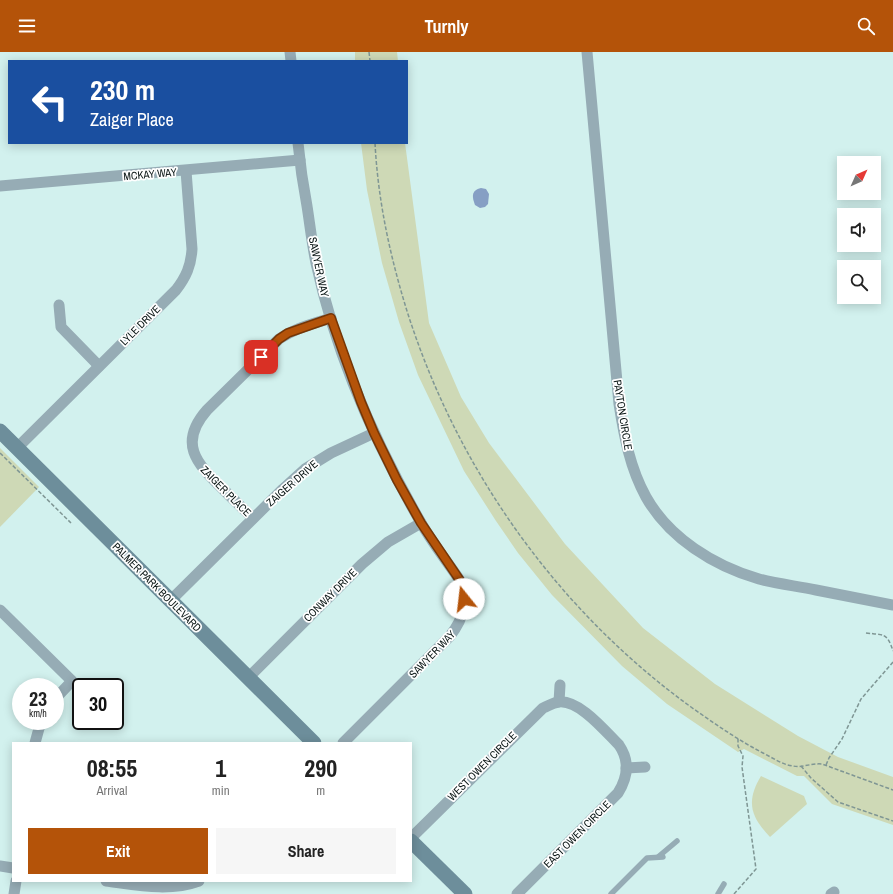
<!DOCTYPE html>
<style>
:root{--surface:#fff;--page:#f6f6f6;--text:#222;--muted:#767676;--accent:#b45309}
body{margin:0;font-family:"Archivo Narrow",sans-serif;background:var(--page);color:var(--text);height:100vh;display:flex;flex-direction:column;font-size:15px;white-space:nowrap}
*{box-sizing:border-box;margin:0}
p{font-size:13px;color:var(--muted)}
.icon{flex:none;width:22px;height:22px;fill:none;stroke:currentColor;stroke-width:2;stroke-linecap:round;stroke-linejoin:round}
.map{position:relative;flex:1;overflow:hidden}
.details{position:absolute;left:12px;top:690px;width:400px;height:140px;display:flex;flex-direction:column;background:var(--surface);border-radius:0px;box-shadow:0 2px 10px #0003}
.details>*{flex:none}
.hud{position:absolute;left:8px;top:8px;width:400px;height:84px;border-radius:0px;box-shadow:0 2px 10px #0003;background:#1a4fa0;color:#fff;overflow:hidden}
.needle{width:26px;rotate:45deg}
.buttons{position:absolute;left:837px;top:104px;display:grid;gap:8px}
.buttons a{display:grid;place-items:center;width:44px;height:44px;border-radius:0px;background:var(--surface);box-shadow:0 2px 10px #0003;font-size:20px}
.speed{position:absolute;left:12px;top:626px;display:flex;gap:8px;font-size:20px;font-weight:700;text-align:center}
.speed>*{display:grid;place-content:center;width:52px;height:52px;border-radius:50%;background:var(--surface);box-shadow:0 2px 10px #0003;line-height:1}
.speed small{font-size:10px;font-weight:400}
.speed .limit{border:2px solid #111;border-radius:6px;background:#fff;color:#111}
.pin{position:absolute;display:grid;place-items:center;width:34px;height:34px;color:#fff;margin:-17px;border-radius:8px;box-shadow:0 2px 6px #0006}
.me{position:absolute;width:44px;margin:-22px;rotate:344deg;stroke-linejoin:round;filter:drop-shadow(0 0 3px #0008)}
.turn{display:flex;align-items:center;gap:14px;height:84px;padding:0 16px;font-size:18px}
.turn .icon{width:52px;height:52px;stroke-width:2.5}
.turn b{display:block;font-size:28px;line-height:34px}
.eta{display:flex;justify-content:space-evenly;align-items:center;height:68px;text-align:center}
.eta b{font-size:24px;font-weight:800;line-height:28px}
.primary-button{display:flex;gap:8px;margin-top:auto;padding:8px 16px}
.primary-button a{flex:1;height:46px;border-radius:0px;background:var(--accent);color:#fff;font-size:16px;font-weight:800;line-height:46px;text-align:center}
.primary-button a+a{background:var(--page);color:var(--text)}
header{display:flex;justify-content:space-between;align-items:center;height:52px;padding:0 16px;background:var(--accent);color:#fff;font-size:18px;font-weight:800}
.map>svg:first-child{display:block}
</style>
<header><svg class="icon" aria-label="menu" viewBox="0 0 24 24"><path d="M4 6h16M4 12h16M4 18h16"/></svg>Turnly<svg class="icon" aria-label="search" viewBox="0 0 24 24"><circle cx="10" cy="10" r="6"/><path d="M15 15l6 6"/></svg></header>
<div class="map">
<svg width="893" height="842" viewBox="0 0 893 842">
<rect width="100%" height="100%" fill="#d2f1ee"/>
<g fill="#ced9b6">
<path d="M355,0H397L398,9H355Z"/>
<path d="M361,91H405L429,271L461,345L489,391L565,492L643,576L715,632L798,684L838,705L893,725V773L832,752L804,724H797L744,697L738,700L667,652L622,614L552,543L518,501L496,469L464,419L418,323L399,270L382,211L367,138Z"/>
<path d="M0,396L39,435L0,475Z"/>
<path d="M761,724L804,744L807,752L770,785C750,764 746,749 761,724Z"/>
</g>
<path fill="#869fc4" d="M481,136L486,137L489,142L488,152L485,155L480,156L475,153C472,145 471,138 481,136Z"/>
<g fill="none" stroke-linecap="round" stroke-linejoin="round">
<g stroke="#7f9694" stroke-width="1.5" stroke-dasharray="4 2" stroke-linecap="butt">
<path d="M369,0L370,9"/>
<path d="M375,91C378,149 390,204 407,259C457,417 557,558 691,655C715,672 738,688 763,701C773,706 783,713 793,714C802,716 811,711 822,712L893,738"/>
<path d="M0,401L71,471"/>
<path d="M866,581C883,583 887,580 893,599"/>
<path d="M826,713L829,706L842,687L861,647L893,610"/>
<path d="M801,714L811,726L838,750L893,769"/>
<path d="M734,842L756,817L742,715L743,704L738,694V687"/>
</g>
<g stroke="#96acb5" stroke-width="5.5">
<path d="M658,805L677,789"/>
<path d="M611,842L647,806L663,805"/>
<path d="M718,842L724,832"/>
</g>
<g stroke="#96acb5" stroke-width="11">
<path d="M290,0L291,9"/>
<path d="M587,0L619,352C624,384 630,416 646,445C669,486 714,514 759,527C777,532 797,534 816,538C841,543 867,548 893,553"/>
<path d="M298,91C300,112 303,133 307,154C310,173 312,192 316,211C336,302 374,389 420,469C431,489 446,508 459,527C469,549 464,566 450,584L343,691"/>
<path d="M0,134L300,108"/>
<path d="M59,253L61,275L99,314"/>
<path d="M17,396L176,238C186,225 191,214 192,197L186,119"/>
<path d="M253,466C242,456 232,446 222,436C196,411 178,391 207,358L279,287C295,276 313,272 331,266"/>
<path d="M170,549L283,437L305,417L331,401L374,381"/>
<path d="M0,558L72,629L55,647"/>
<path d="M248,626L362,512L388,490L421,471"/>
<path d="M559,650L560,633"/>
<path d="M35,691L41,669"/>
<path d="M626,716L645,715"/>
<path d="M411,786L543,656C548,654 553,651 558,650C579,647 605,679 619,693C630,709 628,725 618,741L517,842"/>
<path d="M0,814L13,816"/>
<path d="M106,829C137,833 169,840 199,829"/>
<path d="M14,842L16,829"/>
<path d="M831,842L834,840"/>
</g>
<g stroke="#6d8e9b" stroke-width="15">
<path d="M0,379L314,691"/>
<path d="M411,789L465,842"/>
</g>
</g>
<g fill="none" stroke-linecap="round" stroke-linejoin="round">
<g stroke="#753606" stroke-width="10">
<path id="route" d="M261,305L279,287L288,281L331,266L361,350L374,381L397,428L421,471L459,527L463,535L464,547"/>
</g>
<use href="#route" stroke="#b45309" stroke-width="7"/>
</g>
<g text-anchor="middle" stroke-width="3.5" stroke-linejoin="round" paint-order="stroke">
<g font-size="11" fill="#0b1716" stroke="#fff">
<text transform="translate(150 122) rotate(-5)" y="4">MCKAY WAY</text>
<text transform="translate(319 215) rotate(78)" y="4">SAWYER WAY</text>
<text transform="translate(140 273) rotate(-45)" y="4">LYLE DRIVE</text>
<text transform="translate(623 363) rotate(81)" y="4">PAYTON CIRCLE</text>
<text transform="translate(292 431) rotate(-41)" y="4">ZAIGER DRIVE</text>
<text transform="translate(226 439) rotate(45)" y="4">ZAIGER PLACE</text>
<text transform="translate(157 535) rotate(45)" y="4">PALMER PARK BOULEVARD</text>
<text transform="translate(330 543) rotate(-45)" y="4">CONWAY DRIVE</text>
<text transform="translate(432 602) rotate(-46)" y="4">SAWYER WAY</text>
<text transform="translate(482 714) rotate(-45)" y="4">WEST OWEN CIRCLE</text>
<text transform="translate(577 782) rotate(-45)" y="4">EAST OWEN CIRCLE</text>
</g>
</g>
</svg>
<div class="buttons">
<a><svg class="needle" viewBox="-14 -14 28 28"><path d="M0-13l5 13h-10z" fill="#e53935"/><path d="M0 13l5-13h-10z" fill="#767676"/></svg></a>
<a><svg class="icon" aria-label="sound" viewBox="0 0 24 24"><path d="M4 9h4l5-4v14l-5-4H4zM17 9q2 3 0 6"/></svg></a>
<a><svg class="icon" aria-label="search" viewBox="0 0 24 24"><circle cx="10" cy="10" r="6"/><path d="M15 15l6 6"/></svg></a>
</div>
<div class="speed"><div>23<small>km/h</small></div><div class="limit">30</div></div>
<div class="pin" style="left:261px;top:305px;background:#d93025"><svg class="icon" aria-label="arrive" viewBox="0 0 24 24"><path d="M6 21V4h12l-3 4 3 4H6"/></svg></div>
<svg class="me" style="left:464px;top:547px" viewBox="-20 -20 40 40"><circle r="19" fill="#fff"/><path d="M0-13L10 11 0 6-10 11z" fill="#b45309"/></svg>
<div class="hud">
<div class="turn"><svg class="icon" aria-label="left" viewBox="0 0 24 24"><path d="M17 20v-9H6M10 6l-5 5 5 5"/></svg><div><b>230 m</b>Zaiger Place</div></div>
</div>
<section class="details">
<div class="eta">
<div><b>08:55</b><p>Arrival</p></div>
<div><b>1</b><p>min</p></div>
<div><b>290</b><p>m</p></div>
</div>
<div class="primary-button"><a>Exit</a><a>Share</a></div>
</section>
</div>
